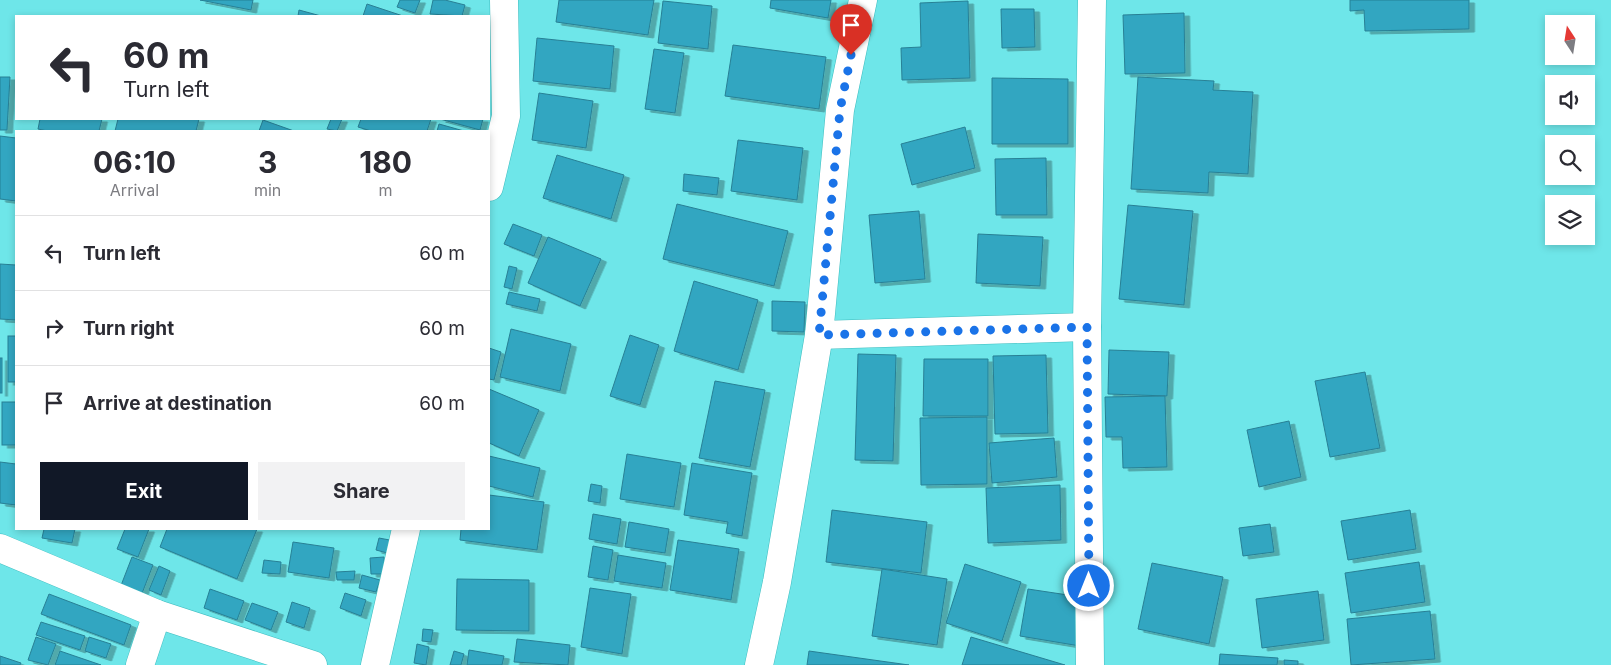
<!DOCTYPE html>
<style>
:root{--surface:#fff;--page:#f2f2f3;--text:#2b2b33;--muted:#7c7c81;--line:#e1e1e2;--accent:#111827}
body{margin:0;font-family:Inter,sans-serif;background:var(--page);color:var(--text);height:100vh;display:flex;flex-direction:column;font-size:19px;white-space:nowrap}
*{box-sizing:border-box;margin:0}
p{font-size:16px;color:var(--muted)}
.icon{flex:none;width:28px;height:28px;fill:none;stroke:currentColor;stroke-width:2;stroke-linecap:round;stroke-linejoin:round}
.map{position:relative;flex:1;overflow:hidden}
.details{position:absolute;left:15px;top:130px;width:475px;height:400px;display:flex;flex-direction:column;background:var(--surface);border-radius:0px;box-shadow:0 2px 8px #0003}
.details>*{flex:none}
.hud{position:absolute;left:15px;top:15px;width:475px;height:105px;border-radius:0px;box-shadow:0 2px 8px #0003;background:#fff;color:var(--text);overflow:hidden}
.needle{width:32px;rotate:348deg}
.tools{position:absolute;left:1545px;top:15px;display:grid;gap:10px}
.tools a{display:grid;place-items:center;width:50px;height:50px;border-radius:0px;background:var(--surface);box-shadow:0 2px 8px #0003;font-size:25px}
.pin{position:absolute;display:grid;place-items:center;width:42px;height:42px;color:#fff;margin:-51px -21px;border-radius:50% 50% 50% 0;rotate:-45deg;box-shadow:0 0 5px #0007}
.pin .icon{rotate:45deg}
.me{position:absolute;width:55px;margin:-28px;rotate:0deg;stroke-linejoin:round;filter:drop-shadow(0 0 4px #0008)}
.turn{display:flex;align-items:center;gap:18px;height:105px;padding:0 25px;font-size:22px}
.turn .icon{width:65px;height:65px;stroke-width:2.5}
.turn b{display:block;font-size:35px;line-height:42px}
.eta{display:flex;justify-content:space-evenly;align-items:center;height:85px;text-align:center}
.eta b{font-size:30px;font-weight:700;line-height:35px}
.cta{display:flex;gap:10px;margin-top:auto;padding:10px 25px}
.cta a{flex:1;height:58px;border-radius:0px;background:var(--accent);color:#fff;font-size:20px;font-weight:700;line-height:58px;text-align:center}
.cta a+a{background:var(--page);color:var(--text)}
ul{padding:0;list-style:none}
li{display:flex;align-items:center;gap:15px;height:75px;padding:0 25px;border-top:1px solid var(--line)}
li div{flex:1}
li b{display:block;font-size:19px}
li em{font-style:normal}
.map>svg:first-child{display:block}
</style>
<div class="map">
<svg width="1611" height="665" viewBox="0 0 1611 665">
<defs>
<filter id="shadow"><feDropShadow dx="5.5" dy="3" stdDeviation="0" flood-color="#0004"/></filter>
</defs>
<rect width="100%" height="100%" fill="#6ee6e9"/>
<g fill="#30a6c1" stroke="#298095" filter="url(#shadow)">
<path d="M200,0H253L251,10Z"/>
<path d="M400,0H420L415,13L397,7Z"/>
<path d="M433,0H445L465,5L462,16L430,14Z"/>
<path d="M559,0H654L648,35L556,22Z"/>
<path d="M771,0H831L828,18L770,8Z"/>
<path d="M1350,0H1469V29L1365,31L1364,10L1350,11Z"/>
<path d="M663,1L712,6L708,49L658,43Z"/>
<path d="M968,1L970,78L902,80L901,48L921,47L920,3Z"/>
<path d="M367,4L403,16H363Z"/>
<path d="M1001,9H1034L1035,47L1002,48Z"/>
<path d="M299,10L321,16H298Z"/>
<path d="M1184,13L1185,73L1125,74L1123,15Z"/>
<path d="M537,38L614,46L610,89L533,81Z"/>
<path d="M733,45L826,57L819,109L725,96Z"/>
<path d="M654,49L684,53L675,113L645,109Z"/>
<path d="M0,77H10L7,130H0Z"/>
<path d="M1138,77L1214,81L1213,90L1253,92L1248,174L1209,172L1208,193L1131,189Z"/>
<path d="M992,78L1068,79V144H992Z"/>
<path d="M539,93L593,101L586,148L532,140Z"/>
<path d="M40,119H102L99,131H47L38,129Z"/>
<path d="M118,119H199L196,131H115Z"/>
<path d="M331,119H342L337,131L327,129Z"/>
<path d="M361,119H431L427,131H371L358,127Z"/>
<path d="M440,119H483L480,130Z"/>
<path d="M263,120L294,131H259Z"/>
<path d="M439,124L464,131H437Z"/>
<path d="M965,127L975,168L912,185L901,144Z"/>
<path d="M0,136L16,138V201L0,199Z"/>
<path d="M738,140L803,148L797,200L731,191Z"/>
<path d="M557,155L624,175L611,219L543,198Z"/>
<path d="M1046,158L1047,215H996L995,159Z"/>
<path d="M684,174L719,178L717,195L683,191Z"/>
<path d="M677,204L788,231L774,286L663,259Z"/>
<path d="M1128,205L1193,211L1184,305L1119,299Z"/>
<path d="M919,211L925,279L875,283L869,215Z"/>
<path d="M513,224L542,235L534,256L504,244Z"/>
<path d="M978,234L1043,237L1040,286L976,283Z"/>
<path d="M548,237L601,259L580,306L528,283Z"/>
<path d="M0,264L16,265V320L0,319Z"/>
<path d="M509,266L517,268L512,289L504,287Z"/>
<path d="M694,281L758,300L738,370L674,351Z"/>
<path d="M509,292L540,299L537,311L506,304Z"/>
<path d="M772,301L805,302L804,332L772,331Z"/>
<path d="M511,329L571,344L560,391L500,377Z"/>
<path d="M630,335L659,345L640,405L610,396Z"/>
<rect x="8" y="336" width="8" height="46"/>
<path d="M489,348L501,352L494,380L489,379Z"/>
<path d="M1109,350L1169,352L1167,396L1108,394Z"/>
<path d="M858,354L896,355L893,461L855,460Z"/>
<path d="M1046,355L1048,433L995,434L993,356Z"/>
<rect x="0" y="358" width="2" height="35"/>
<path d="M924,359H988V416H923Z"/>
<path d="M1365,372L1380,448L1330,457L1315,381Z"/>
<path d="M715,381L765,390L750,467L699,458Z"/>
<path d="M489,389L539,410L519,456L489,443Z"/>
<path d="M1165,396L1167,467L1123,468L1122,437H1106L1105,397Z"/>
<rect x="2" y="402" width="14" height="43"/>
<path d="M987,417V484L921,485L920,418Z"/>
<path d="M1289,421L1301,477L1259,487L1247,430Z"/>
<path d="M1054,438L1057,477L992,483L989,443Z"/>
<path d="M627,454L681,463L674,507L620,499Z"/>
<path d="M489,456L540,468L533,497L489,486Z"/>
<path d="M0,462L16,464V505L0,503Z"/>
<path d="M692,463L752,473L742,536L726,533L728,522L684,515Z"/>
<path d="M591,484L602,486L600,503L588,501Z"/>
<path d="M1060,485L1061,540L988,543L986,488Z"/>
<path d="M489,495L544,502L537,550L460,540L461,529H489Z"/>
<path d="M832,510L927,522L921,573L826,562Z"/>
<path d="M1410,510L1416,549L1348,560L1341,521Z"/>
<path d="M593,514L621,519L617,544L589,539Z"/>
<path d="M629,522L669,529L665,553L625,547Z"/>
<path d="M1270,524L1274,552L1243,556L1239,528Z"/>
<path d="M44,529H75L72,543L42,538Z"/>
<path d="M125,529H149L138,557L117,549Z"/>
<path d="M167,529H257L237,579L160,547Z"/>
<path d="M379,538L395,541L391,554L376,550Z"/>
<path d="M678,540L739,549L731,600L670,590Z"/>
<path d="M293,542L334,548L329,578L288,572Z"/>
<path d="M593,546L613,550L608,580L588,577Z"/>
<path d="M618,555L666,563L662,588L614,581Z"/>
<path d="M132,557L153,565L141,596L120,588Z"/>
<path d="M384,557L385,574H371L370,558Z"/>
<path d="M264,560L281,562L280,574L262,573Z"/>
<path d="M1419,562L1425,602L1351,613L1345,573Z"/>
<path d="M1152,563L1223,577L1209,644L1138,629Z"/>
<path d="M965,564L1021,582L1002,641L946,623Z"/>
<path d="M159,566L170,571L161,595L149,590Z"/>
<path d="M882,569L947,579L937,645L872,636Z"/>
<path d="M355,571L354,580H337L336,572Z"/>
<path d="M362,575L380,580L376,592L359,588Z"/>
<path d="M457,579L529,580V631L456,630Z"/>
<path d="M590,588L631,594L622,654L581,647Z"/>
<path d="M210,589L244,601L237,620L204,608Z"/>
<path d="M1028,589L1088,598L1080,646L1020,636Z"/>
<path d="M1318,591L1324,640L1262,648L1256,599Z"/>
<path d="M345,593L366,600L361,616L340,608Z"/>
<path d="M49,594L131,625L124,645L41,614Z"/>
<path d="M292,602L310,608L304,628L286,622Z"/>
<path d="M252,603L278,612L271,630L245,620Z"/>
<path d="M1430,611L1435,659L1351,665L1347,619Z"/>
<path d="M41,622L85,636L80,650L36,635Z"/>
<path d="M423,629L433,630L431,642L422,641Z"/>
<path d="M36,637L56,644L48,665L28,660Z"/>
<path d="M89,637L111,644L106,658L85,651Z"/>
<path d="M971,637L1065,665H962Z"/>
<path d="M517,639L570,645L568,665L514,662Z"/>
<path d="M417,644L429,647L426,665L414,663Z"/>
<path d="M469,650L504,656L502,665H467Z"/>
<path d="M60,651L101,665H55Z"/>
<path d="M454,651L464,654L461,665H450Z"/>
<path d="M809,651L909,665H807Z"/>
<path d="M1220,654L1278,658L1277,665H1219Z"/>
<path d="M0,656L21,663L20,665H0Z"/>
<path d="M1284,660L1298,661V665H1284Z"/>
</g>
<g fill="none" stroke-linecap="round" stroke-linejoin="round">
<g stroke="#3dbcbf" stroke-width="29">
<g id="minor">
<path d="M489,187L506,116L504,0"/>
<path d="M819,335L1087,327"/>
<path d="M0,548L157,614L313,665"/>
<path d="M140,665L157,614"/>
<path d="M375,665L406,529"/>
<path d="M759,665L777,582L819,335L840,110L863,0"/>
<path d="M1090,665L1087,327L1092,0"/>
</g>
</g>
<use href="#minor" stroke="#fff" stroke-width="28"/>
</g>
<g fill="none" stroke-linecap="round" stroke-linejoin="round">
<path stroke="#1a73e8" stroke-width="9" stroke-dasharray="0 16.2" d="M851,55L840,110L819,335L1087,327L1089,586"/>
</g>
</svg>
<div class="tools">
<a><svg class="needle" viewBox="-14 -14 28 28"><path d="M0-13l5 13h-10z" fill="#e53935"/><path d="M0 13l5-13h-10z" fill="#7c7c81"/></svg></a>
<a><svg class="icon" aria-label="sound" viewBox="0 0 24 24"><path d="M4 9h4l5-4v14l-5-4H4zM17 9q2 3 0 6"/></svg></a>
<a><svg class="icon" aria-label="search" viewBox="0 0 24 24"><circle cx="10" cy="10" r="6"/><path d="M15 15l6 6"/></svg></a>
<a><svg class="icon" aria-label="layers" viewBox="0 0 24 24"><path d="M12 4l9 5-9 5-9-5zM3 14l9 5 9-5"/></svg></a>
</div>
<div class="pin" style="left:851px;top:55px;background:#d93025"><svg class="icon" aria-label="arrive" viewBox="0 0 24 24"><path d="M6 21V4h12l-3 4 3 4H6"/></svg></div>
<svg class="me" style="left:1089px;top:586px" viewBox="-20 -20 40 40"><circle r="17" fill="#1a73e8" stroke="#fff" stroke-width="3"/><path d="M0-11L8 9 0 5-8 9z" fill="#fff"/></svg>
<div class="hud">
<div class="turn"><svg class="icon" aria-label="left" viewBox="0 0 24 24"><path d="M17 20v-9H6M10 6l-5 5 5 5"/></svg><div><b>60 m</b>Turn left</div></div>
</div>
<section class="details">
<div class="eta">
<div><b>06:10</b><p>Arrival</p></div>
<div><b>3</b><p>min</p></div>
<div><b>180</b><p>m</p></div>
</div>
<ul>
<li><svg class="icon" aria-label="left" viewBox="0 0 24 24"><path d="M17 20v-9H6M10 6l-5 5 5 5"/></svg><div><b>Turn left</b></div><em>60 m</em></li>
<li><svg class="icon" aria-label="right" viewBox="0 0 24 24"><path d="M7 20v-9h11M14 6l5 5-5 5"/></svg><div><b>Turn right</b></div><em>60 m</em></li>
<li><svg class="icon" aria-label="arrive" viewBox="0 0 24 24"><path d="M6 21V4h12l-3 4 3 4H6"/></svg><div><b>Arrive at destination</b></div><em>60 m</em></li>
</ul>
<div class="cta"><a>Exit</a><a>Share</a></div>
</section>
</div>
